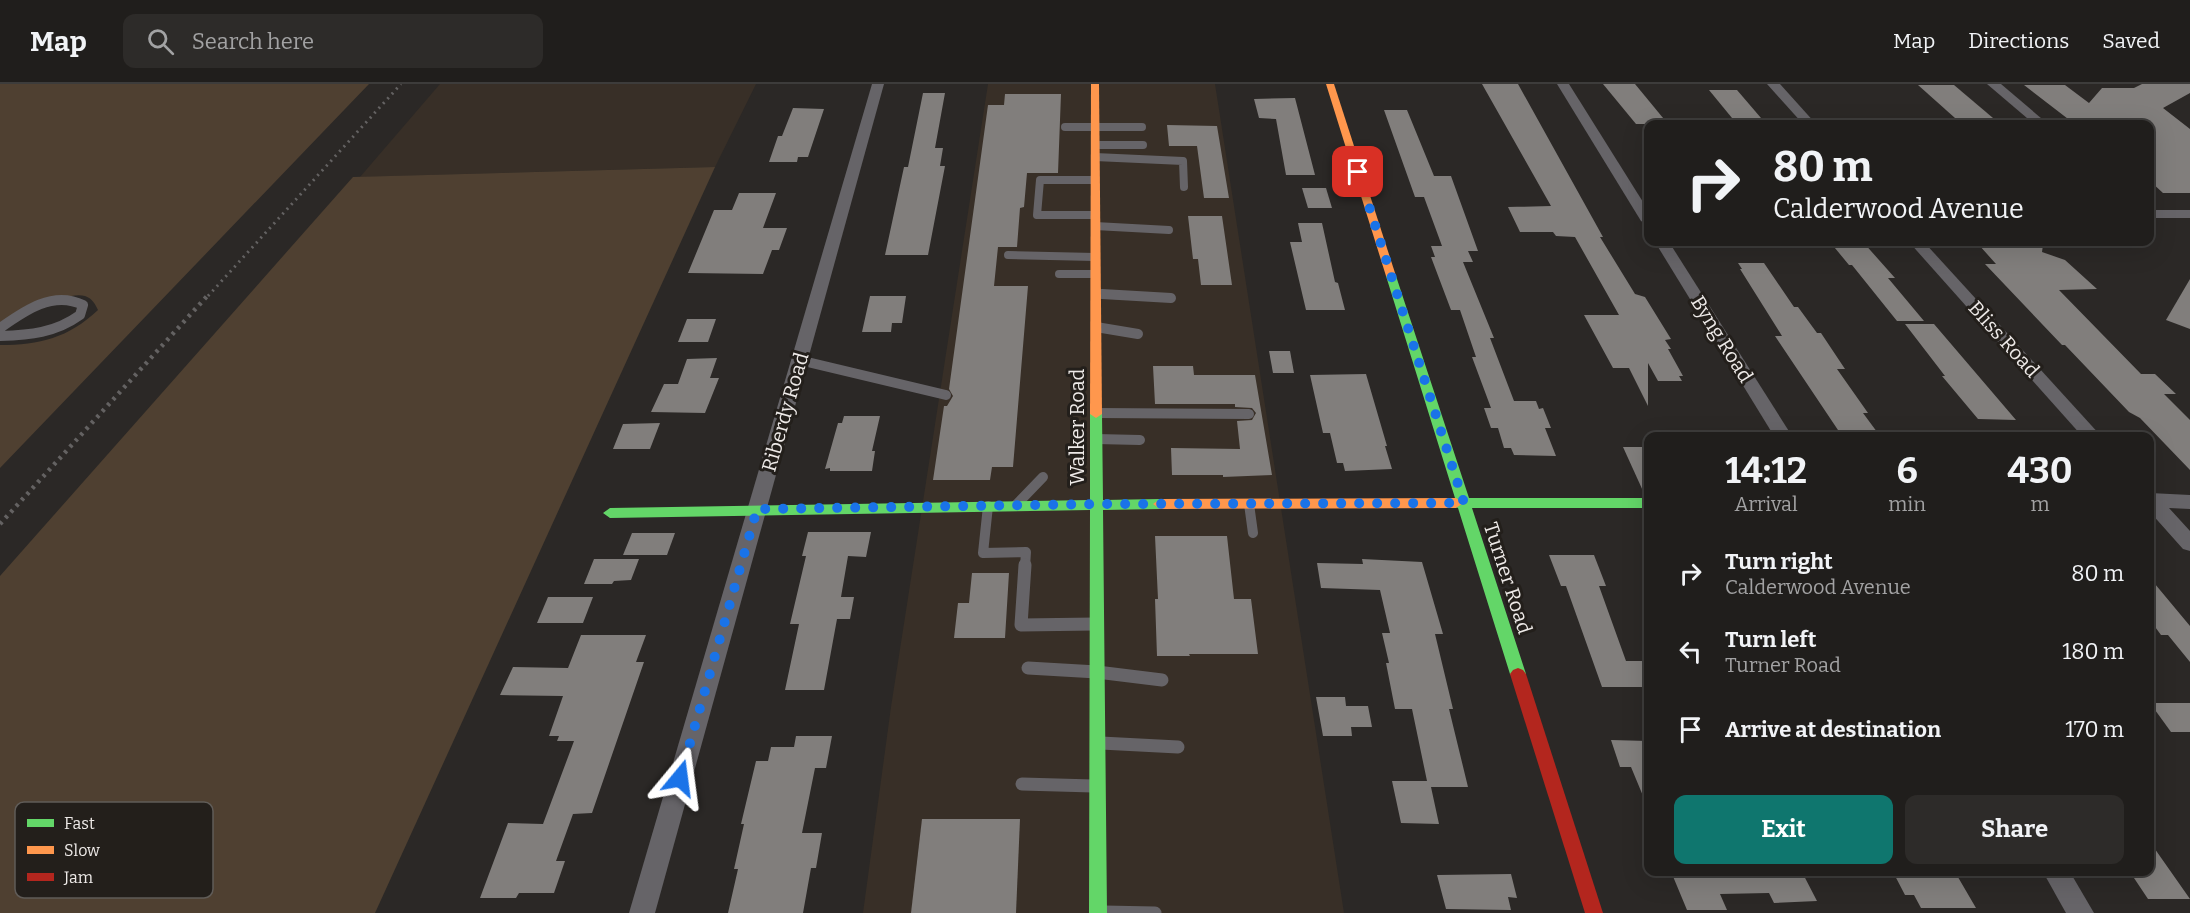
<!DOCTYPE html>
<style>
:root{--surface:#201e1c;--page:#2d2b29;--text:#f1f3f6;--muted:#a2a2a3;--line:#3d3c3b;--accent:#0f766e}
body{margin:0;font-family:Bitter,serif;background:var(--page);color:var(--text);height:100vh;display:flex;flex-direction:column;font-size:22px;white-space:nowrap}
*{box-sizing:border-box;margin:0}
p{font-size:20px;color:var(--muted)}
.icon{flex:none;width:33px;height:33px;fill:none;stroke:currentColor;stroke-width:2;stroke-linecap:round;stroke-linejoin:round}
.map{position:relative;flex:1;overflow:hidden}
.side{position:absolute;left:1644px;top:348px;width:510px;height:444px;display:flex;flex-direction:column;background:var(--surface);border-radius:12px;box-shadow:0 6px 24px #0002,0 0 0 2px var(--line)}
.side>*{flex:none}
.hud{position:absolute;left:1644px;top:36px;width:510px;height:126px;border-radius:12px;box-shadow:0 6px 24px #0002,0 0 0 2px var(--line);background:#201e1c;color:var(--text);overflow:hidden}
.pin{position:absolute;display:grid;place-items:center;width:51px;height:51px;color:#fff;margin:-26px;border-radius:12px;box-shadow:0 3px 9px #0006}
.me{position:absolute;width:66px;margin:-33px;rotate:16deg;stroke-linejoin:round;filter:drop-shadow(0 0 4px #0008)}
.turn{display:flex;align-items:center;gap:21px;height:126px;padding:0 30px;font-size:27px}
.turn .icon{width:78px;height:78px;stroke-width:2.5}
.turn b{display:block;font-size:42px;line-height:51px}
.eta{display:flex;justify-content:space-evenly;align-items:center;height:102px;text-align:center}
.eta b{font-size:36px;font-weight:700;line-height:42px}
.primary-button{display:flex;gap:12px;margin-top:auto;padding:12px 30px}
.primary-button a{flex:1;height:69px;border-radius:12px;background:var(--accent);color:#fff;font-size:24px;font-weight:700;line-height:69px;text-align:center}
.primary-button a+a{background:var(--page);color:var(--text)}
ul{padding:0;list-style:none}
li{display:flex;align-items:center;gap:18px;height:78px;padding:0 30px}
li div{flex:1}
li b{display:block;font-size:22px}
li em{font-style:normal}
header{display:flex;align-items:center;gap:36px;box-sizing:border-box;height:84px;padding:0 30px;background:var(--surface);border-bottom:2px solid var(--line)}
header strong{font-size:28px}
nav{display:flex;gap:33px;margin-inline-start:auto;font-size:21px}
.search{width:420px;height:54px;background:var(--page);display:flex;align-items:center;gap:15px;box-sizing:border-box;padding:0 21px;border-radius:12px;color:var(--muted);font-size:22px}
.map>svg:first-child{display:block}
</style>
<header>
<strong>Map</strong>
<div class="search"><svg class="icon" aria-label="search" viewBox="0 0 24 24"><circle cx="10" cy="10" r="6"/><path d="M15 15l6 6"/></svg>Search here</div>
<nav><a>Map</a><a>Directions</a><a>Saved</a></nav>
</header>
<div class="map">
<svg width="2190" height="829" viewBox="0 0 2190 829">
<rect width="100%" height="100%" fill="#2b2826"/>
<g fill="#382f27">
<path d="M440,0H756L715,83L360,93Z"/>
<path d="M988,0H1215L1344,829H863L891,623Z"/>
</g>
<g fill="#4f4031">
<path d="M0,0H369L0,384V261C40,261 68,254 98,226C95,220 93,215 85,212C66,206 19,234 0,243Z"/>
<path d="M715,83L375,829H0V492L353,93Z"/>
</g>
<g fill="#817e7c">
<path d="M1482,0H1518L1603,153H1600L1635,210L1645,213L1671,255L1665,256L1671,265H1668L1683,292H1679L1682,297H1658L1648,279V322L1629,284H1613L1584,231H1619L1575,153L1556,152L1553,148H1520L1508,123L1551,122Z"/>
<path d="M1603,0H1635L1668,40H1636Z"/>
<path d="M2142,0H2190V9L2163,24L2190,45V109H2163L2150,97V40H2069L2072,38L2024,1H2065L2089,19L2102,4H2134Z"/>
<path d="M1918,1H1954L1993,34H1955Z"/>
<path d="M1709,6H1737L1761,34H1732Z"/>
<path d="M923,9H945L935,64H943L940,82H945L928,171H885L904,83H908Z"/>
<path d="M1005,10H1061L1058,89H1027L1024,123L1020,124L1017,163H998L994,202H1028L1013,383H992L990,396H933L944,322H947L953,312L949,305L988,21H1004Z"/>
<path d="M1295,14L1315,91H1286L1276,35L1259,34L1254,15Z"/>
<path d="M793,24L824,25L808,73H798L797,78H769L778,52H782Z"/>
<path d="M1384,26H1407L1434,92H1451L1478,167H1468L1473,178H1463L1494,254H1490L1514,317H1536L1539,325L1543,324L1551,344H1545L1556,372L1514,371L1511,364H1504L1498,344H1491L1484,324H1491L1472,273H1476L1460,226H1451L1431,173H1435L1431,162H1442L1424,113H1415Z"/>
<path d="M1167,41L1217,42L1229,114H1204L1197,62H1169Z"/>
<path d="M1302,104H1326L1332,124H1308Z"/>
<path d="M739,109H776L763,144H787L779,166H772L763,190L688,189L714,126H732Z"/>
<path d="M1188,132H1222L1232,201H1201L1198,175H1193Z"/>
<path d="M1298,139H1322L1335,198L1338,199L1345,226H1306L1290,158H1302Z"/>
<path d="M1830,158H1863L1895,194H1888L1924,237H1897L1852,181H1849Z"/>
<path d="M2000,160L2043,161L2042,168L2065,176L2097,205L2059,206L2141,290H2155L2176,310H2164L2190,336V386L2140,334L2129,328L2065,261H2062L1985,180H1996L1979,161L2002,162Z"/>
<path d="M1738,179H1764L1794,223H1798L1817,249H1821L1845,285H1837L1868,329H1863L1880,352H1842L1775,252H1782L1740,185H1742Z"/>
<path d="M2190,195V245L2166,236Z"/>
<path d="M870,212H906L902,239H892L891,248H862Z"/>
<path d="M687,235H716L708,258H678Z"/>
<path d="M1905,240H1934L2016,336L1978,335L1942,292H1945Z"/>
<path d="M1269,267H1290L1294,289H1273Z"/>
<path d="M717,274L710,294H719L705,329L651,328L664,300H678L687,275Z"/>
<path d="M1153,282H1193L1194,291H1255L1272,391L1223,393V391H1172L1171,364L1240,365L1237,337L1252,336L1256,329L1252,324L1235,323V320H1155Z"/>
<path d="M1366,290L1387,362H1385L1392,385L1345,387L1343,379H1337L1330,349H1323L1310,291Z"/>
<path d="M844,332H880L872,367H875L872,387H830V384L825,385L838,339H842Z"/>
<path d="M660,339L650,365H613L623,340Z"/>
<path d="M1623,363H1648V407H1643Z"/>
<path d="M808,448H871L866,473L848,472L841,513H854L850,535H837L824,606H785L799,540H790L806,472H802Z"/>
<path d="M632,449H675L667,471H623Z"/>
<path d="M1155,452H1227L1234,515H1251L1258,570H1189L1190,572H1157L1155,515H1158Z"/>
<path d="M1549,471H1594L1606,502H1599L1626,577H1642L1644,582H1648V603H1602L1566,502H1561Z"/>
<path d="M594,475H639L631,496L614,497L612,500H584Z"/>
<path d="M1362,475L1422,478L1443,550H1435L1453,625H1449L1468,703H1431L1439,740L1401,739L1392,697H1427L1412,625H1395L1386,579H1389L1382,549H1390L1380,506L1321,504L1317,479L1363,480Z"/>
<path d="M972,489H1009L1005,554H954L958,519H969Z"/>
<path d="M2150,494L2190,542V578L2168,551H2161L2150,536Z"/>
<path d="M548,513H593L583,539H537Z"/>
<path d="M581,551H646L636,578H644L592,729L573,730L556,777H565L554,809H519L516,814H480L508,739L543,740L574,657H557L559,652H549L563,612L500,611L513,583L568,584Z"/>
<path d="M1316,613H1345L1346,622H1368L1372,643H1351L1352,652H1323Z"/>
<path d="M2150,619H2190V648H2171Z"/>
<path d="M796,652H832L826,684H815L802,749H822L816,784H811L803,829H728L738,785H734L744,740H741L756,677H768L771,663H794Z"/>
<path d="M1611,656L1648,657V724L1631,683H1620Z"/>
<path d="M922,735H1020L1016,829H911Z"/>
<path d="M2150,758L2190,815H2148L2130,788H2150Z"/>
<path d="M1708,788H1802L1817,817L1774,819L1769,809L1720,810L1727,826H1687L1672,790H1709Z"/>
<path d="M1893,788H1955L1976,824H1921L1914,811H1905Z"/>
<path d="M1511,790L1517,814L1508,813L1511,826L1446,825L1437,791Z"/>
</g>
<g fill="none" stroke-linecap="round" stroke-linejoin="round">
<g stroke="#666468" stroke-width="8">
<path d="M1065,43H1142"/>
<path d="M1095,61H1143"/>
<path d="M1095,73L1183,77L1184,103"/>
<path d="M1095,96H1040L1037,131H1095"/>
<path d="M1095,142L1169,146"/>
<path d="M1008,171L1095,173"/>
<path d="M1059,190H1096"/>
<path d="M1096,210L1130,212"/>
</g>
<g stroke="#666468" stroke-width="10">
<path d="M1102,210L1171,214"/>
<path d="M1096,243L1138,250"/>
<path d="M0,244C24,227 53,206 83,221L80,231C55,249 30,251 0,252"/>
<path d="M799,276L946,311"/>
<path d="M1097,329L1249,330"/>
<path d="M1096,355L1140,356"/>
<path d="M1249,420L1253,449"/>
<path d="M1016,421L1043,393"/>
<path d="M988,422L983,469L1026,468L1025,483"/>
</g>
<g stroke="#666468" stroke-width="13">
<path d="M1025,481L1021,541L1095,540"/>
<path d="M1028,584L1097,588L1162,596"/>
<path d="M1101,659L1178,663"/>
<path d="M1022,700L1093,702"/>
<path d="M1104,828L1155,829"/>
</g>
<g fill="#666468" fill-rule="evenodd">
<path d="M872,0H884L655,829H629Z"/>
<path d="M1557,0H1569L1648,126V141L1641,137Z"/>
<path d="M1767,0H1780L1816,40H1803Z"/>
<path d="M1987,0H2001L2048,40H2034Z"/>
<rect x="2150" y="126" width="40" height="8"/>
<path d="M1655,158H1669L1792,352H1774Z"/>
<path d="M1909,158H1924L2101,352H2082Z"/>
<path d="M2150,409L2190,411V425L2169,424L2190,447V467L2183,465L2150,428Z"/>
<path d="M2043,788H2070L2094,829H2066Z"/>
</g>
<g fill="#63d668" fill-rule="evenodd">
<path d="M1391,189L1396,192L1469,414H1648V424H1472L1526,590L1523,594L1518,596L1513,594L1510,590L1458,424L1451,422L1449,419L1455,414L1386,192Z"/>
<path d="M1096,326L1102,330L1103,416L1160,415L1167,420L1160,425L1103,426L1107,829H1089L1090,426L610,434L603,429L610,424L1090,416V330Z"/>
</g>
<g fill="#ff974d" fill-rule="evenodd">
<path d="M1091,0H1099L1102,330L1096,334L1090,330Z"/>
<path d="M1326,0H1334L1396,192L1395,194L1391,195L1386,192Z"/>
<path d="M1456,414L1463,419L1456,424L1160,425L1153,420L1160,415Z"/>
</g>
<path fill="#b3261e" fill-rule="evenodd" d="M1518,584L1523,586L1526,590L1603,829H1585L1510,590L1513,586Z"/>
<path stroke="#646262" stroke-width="3" stroke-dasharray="2 4.5" stroke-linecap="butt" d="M208,212L401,0"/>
<path stroke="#646262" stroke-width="4.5" stroke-dasharray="3 5" stroke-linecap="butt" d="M0,440L209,210"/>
</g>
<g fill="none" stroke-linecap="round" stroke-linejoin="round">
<path stroke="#1a73e8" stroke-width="10" stroke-dasharray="0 18" d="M680,694L757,425L1112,420L1464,419L1358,88"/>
</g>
<g text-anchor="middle" stroke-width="6" stroke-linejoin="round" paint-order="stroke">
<g font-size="20" fill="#eeeae8" stroke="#231f1b">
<text transform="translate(1722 255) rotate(58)" y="7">Byng Road</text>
<text transform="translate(2004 255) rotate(48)" y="7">Bliss Road</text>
<text transform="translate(785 328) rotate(-74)" y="7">Riberdy Road</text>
<text transform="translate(1077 343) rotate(-90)" y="7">Walker Road</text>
<text transform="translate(1508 494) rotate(72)" y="7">Turner Road</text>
</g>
</g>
<rect x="15" y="718" width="198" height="96" rx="9" fill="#231f1b" stroke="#605c58" stroke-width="1.5"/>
<rect x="27" y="735" width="27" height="8" fill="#63d668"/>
<rect x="27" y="762" width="27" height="8" fill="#ff974d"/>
<rect x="27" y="789" width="27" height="8" fill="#b3261e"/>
<g font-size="16" fill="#eeeae8">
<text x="64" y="745">Fast</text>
<text x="64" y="772">Slow</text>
<text x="64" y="799">Jam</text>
</g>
</svg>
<div class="pin" style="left:1358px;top:88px;background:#d93025"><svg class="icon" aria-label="arrive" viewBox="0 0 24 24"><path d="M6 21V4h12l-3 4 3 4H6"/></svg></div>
<svg class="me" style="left:680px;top:694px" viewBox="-20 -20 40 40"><path d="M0-17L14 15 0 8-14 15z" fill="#1a73e8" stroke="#fff" stroke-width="4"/></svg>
<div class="hud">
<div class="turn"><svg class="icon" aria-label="right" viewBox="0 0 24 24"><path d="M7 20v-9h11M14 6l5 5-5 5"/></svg><div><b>80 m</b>Calderwood Avenue</div></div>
</div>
<section class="side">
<div class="eta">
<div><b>14:12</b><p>Arrival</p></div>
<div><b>6</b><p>min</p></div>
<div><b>430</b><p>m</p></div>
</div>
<ul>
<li><svg class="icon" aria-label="right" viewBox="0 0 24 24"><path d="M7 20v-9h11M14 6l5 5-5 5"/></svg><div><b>Turn right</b><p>Calderwood Avenue</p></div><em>80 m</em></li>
<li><svg class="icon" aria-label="left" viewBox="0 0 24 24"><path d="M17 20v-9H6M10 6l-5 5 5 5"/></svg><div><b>Turn left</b><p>Turner Road</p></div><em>180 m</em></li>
<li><svg class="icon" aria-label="arrive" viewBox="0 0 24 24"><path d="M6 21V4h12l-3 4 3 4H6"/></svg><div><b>Arrive at destination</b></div><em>170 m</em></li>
</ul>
<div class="primary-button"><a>Exit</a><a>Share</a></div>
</section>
</div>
